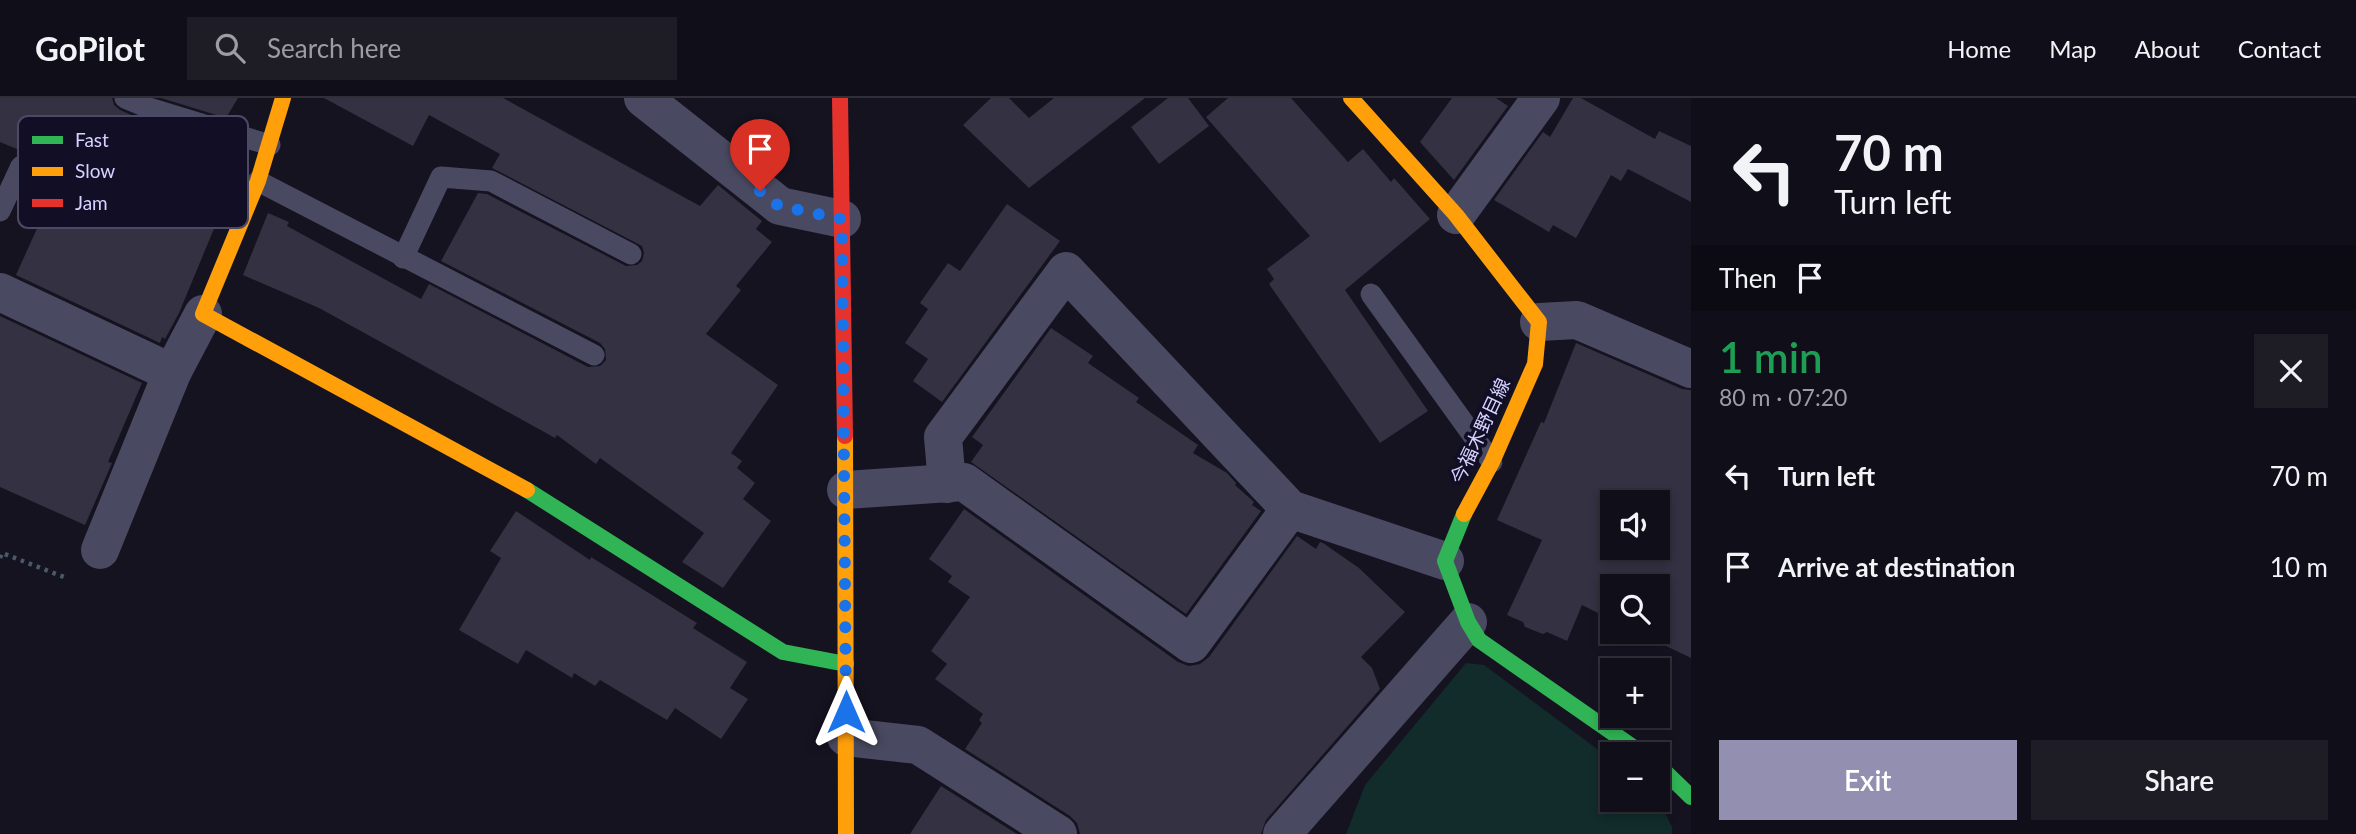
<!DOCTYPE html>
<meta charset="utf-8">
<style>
:root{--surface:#100e18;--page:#1e1c25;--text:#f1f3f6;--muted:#9c9ca2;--line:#302e37;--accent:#928fb1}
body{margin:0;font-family:Lato,"Noto Sans JP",sans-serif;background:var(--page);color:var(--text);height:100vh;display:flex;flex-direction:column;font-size:26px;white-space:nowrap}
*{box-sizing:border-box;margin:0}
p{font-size:23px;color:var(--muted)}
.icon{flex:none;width:38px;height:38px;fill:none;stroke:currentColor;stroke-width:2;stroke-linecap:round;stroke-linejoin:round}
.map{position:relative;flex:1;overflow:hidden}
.side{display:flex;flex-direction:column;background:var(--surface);width:665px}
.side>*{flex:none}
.hud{background:#100e18;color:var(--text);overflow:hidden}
.fabs{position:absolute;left:1600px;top:392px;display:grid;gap:14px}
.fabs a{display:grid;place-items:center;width:70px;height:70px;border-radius:0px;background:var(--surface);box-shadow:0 4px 10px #0003,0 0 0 2px var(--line);font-size:35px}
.pin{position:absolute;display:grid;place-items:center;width:60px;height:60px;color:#fff;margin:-72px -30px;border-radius:50% 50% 50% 0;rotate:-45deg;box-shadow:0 0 7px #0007}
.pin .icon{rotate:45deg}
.me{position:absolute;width:77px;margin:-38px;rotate:0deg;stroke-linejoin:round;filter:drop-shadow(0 0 5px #0008)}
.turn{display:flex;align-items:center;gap:24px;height:147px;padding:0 28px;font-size:32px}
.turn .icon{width:91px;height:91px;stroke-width:2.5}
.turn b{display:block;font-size:49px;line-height:60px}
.then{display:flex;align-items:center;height:66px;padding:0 28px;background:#0003;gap:14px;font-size:26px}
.round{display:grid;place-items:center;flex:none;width:74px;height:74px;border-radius:0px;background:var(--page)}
.summary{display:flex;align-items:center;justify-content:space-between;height:119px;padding:0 28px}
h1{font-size:42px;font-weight:600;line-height:52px;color:#1e9e55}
.cta{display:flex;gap:14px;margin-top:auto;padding:14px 28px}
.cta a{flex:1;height:80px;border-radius:0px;background:var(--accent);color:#fff;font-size:28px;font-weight:600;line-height:80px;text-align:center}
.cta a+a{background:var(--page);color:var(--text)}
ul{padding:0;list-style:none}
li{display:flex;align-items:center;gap:21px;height:91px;padding:0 28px}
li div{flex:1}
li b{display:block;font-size:26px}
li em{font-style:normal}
header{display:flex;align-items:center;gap:42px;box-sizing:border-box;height:98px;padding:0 35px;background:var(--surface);border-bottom:2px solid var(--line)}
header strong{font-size:33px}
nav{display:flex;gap:38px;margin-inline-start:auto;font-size:24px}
.search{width:490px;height:63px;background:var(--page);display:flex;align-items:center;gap:18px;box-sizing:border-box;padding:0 24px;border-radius:0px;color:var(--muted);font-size:26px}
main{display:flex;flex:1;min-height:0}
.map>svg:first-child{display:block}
</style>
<header>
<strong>GoPilot</strong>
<div class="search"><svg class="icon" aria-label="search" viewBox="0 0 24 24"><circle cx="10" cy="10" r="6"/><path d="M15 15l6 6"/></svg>Search here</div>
<nav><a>Home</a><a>Map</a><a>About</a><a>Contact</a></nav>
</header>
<main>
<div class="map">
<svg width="1691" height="736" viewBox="0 0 1691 736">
<rect width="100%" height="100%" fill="#151320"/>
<path fill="#122b2b" d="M1466,565L1484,567L1612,662V702H1657V699L1672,729V736H1346L1365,687Z"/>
<g fill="#333142" fill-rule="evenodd">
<path d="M0,0H112L114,7L120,12L145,23L212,43L207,50L226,57L214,91L228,97L179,215L165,241L162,239L160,245L16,177L49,104L31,96L46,63L0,44Z"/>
<path d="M161,0H238L226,20Z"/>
<path d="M324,0H503L700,108L718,87L762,123L756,131L772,144L736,188L741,192L706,236L778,287L731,355L742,363L737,370L755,385L743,401L771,423L723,490L682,464L704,435L600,360L596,366L557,337L555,340L319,210L243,177L268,115L289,124L287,128L421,201L429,186L588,269L600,268L606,262L605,251L600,245L441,163L478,95L487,96L626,168L637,167L642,163L644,155L642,148L492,70L500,56L429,17L413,48Z"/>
<path d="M991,0H1009L1029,20L1054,0H1145L1029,90L963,27Z"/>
<path d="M1168,0H1188L1209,28L1159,66L1131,29Z"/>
<path d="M1228,0H1291L1348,64L1363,51L1391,84L1394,80L1430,121L1345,192L1428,313L1380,345L1269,186L1274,181L1267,171L1310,138L1206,19Z"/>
<path d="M1452,0H1496L1508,8L1454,82L1420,44Z"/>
<path d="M1573,0H1581L1655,41L1659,33L1691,48V104L1628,71L1621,83L1611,77L1576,140L1553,127L1549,134L1494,102L1543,34L1550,39Z"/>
<path d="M1007,106L1060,143L942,304L913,283L928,261L905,245L928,211L920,205L948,165L960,173Z"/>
<path d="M0,218L142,285L108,364L112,365L85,427L0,389Z"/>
<path d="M1051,230L1093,258L1088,265L1139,300L1136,304L1198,347L1193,355L1227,375L1236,385L1235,387L1254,404L1252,407L1261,413L1186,516L971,364L983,347L972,339Z"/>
<path d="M1576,245L1682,291L1691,292V560L1637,534H1657V488H1612V522L1582,507L1567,543L1547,534L1543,536L1525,529L1523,524L1507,517L1542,442L1497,422L1541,324L1544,325ZM1612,404H1657V450H1612Z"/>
<path d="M964,411L1178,564L1189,568L1200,566L1209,559L1297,438L1316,451L1320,444L1323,445L1359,470L1405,514L1361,559L1372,570L1380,591L1266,722L1261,736H1080L1077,725L1070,718L965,651L982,625L979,622L983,616L935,581L947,566L931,553L970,499L948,484L952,478L929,461Z"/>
<path d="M516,413L590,462L591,459L697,525L693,530L747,564L730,590L748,601L721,641L675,610L667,622L600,582L595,588L574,575L572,580L526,552L518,566L459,532L501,460L490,453Z"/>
<path d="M941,688L1017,736H910Z"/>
</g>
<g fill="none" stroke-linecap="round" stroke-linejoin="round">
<path stroke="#4b5a68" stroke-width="4.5" stroke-dasharray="3.5 5" stroke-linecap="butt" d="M0,460L2,455L64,479"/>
<g stroke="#494961" stroke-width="21">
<path d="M125,0L149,10L270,47"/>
<path d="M258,83L594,257"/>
<path d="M0,113L21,68"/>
<path d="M403,160L441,79L491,83L631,156"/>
<path d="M1371,196L1492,364"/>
</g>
<g stroke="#494961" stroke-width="38">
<path d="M643,0L780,108L842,121"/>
<path d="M1456,117L1541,0"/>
<path d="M0,194L172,275"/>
<path d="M1539,224L1577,222L1691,271"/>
<path d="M947,386L943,339L1066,173L1290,411L1445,463"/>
<path d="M846,392L964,384L1191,546L1290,411"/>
<path d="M100,452L172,275L203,216"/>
<path d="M846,639L918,647L1058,736"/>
<path d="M1282,736L1468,524"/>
</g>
<g stroke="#30b455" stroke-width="16">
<path d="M527,392L783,554L846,566"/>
<path d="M1464,416L1445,463L1468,524L1479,542L1643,656"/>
<path d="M1657,666L1691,699"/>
</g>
<g stroke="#ff9f0a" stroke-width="16">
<path d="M283,0L258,83L203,216L527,392"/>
<path d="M1351,0L1456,117L1539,224L1535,266L1492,364L1464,416"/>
<path d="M845,338L846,736"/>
</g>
<path stroke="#e5322d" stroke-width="16" d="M840,0L845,338"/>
</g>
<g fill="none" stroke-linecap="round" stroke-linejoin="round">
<path stroke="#1a73e8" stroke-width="12" stroke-dasharray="0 21.6" d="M760,93L779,108L842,121L846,614"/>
</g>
<g text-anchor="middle" stroke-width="7" stroke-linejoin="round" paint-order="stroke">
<g font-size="19" fill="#d6d2ff" stroke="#110e25">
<text transform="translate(1480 333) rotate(-65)" y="7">今福木野目線</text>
</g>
</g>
<rect x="18" y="18" width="230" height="112" rx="10" fill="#110e25" stroke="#4c4966" stroke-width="2"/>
<rect x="32" y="38" width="31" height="8" fill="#30b455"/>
<rect x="32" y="69" width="31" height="9" fill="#ff9f0a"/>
<rect x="32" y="101" width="31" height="8" fill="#e5322d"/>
<g font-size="19" fill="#d6d2ff">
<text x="75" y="49">Fast</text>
<text x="75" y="80">Slow</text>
<text x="75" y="112">Jam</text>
</g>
</svg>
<div class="fabs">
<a><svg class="icon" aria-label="sound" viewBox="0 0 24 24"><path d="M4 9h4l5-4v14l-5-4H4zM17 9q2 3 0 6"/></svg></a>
<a><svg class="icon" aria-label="search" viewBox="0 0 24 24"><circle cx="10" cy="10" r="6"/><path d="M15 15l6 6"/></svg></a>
<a>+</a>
<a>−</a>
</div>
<div class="pin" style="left:760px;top:93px;background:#d93025"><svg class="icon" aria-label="arrive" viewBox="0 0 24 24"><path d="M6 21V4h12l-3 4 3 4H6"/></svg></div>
<svg class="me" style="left:846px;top:614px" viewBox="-20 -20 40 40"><path d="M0-17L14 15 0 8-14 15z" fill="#1a73e8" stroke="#fff" stroke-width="4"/></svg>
</div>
<section class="side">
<div class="hud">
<div class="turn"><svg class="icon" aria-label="left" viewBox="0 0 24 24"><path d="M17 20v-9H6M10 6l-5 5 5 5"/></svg><div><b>70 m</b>Turn left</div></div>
<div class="then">Then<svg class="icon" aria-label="arrive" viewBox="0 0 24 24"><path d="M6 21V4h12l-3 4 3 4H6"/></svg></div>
</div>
<div class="summary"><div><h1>1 min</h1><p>80 m · 07:20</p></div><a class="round"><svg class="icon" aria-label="close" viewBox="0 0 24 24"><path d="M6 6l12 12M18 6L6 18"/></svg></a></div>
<ul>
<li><svg class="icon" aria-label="left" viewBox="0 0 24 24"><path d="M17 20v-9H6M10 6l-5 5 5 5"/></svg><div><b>Turn left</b></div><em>70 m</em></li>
<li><svg class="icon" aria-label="arrive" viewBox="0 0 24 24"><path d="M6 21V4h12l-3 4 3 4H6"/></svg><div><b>Arrive at destination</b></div><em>10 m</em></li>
</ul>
<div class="cta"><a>Exit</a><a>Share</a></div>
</section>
</main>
